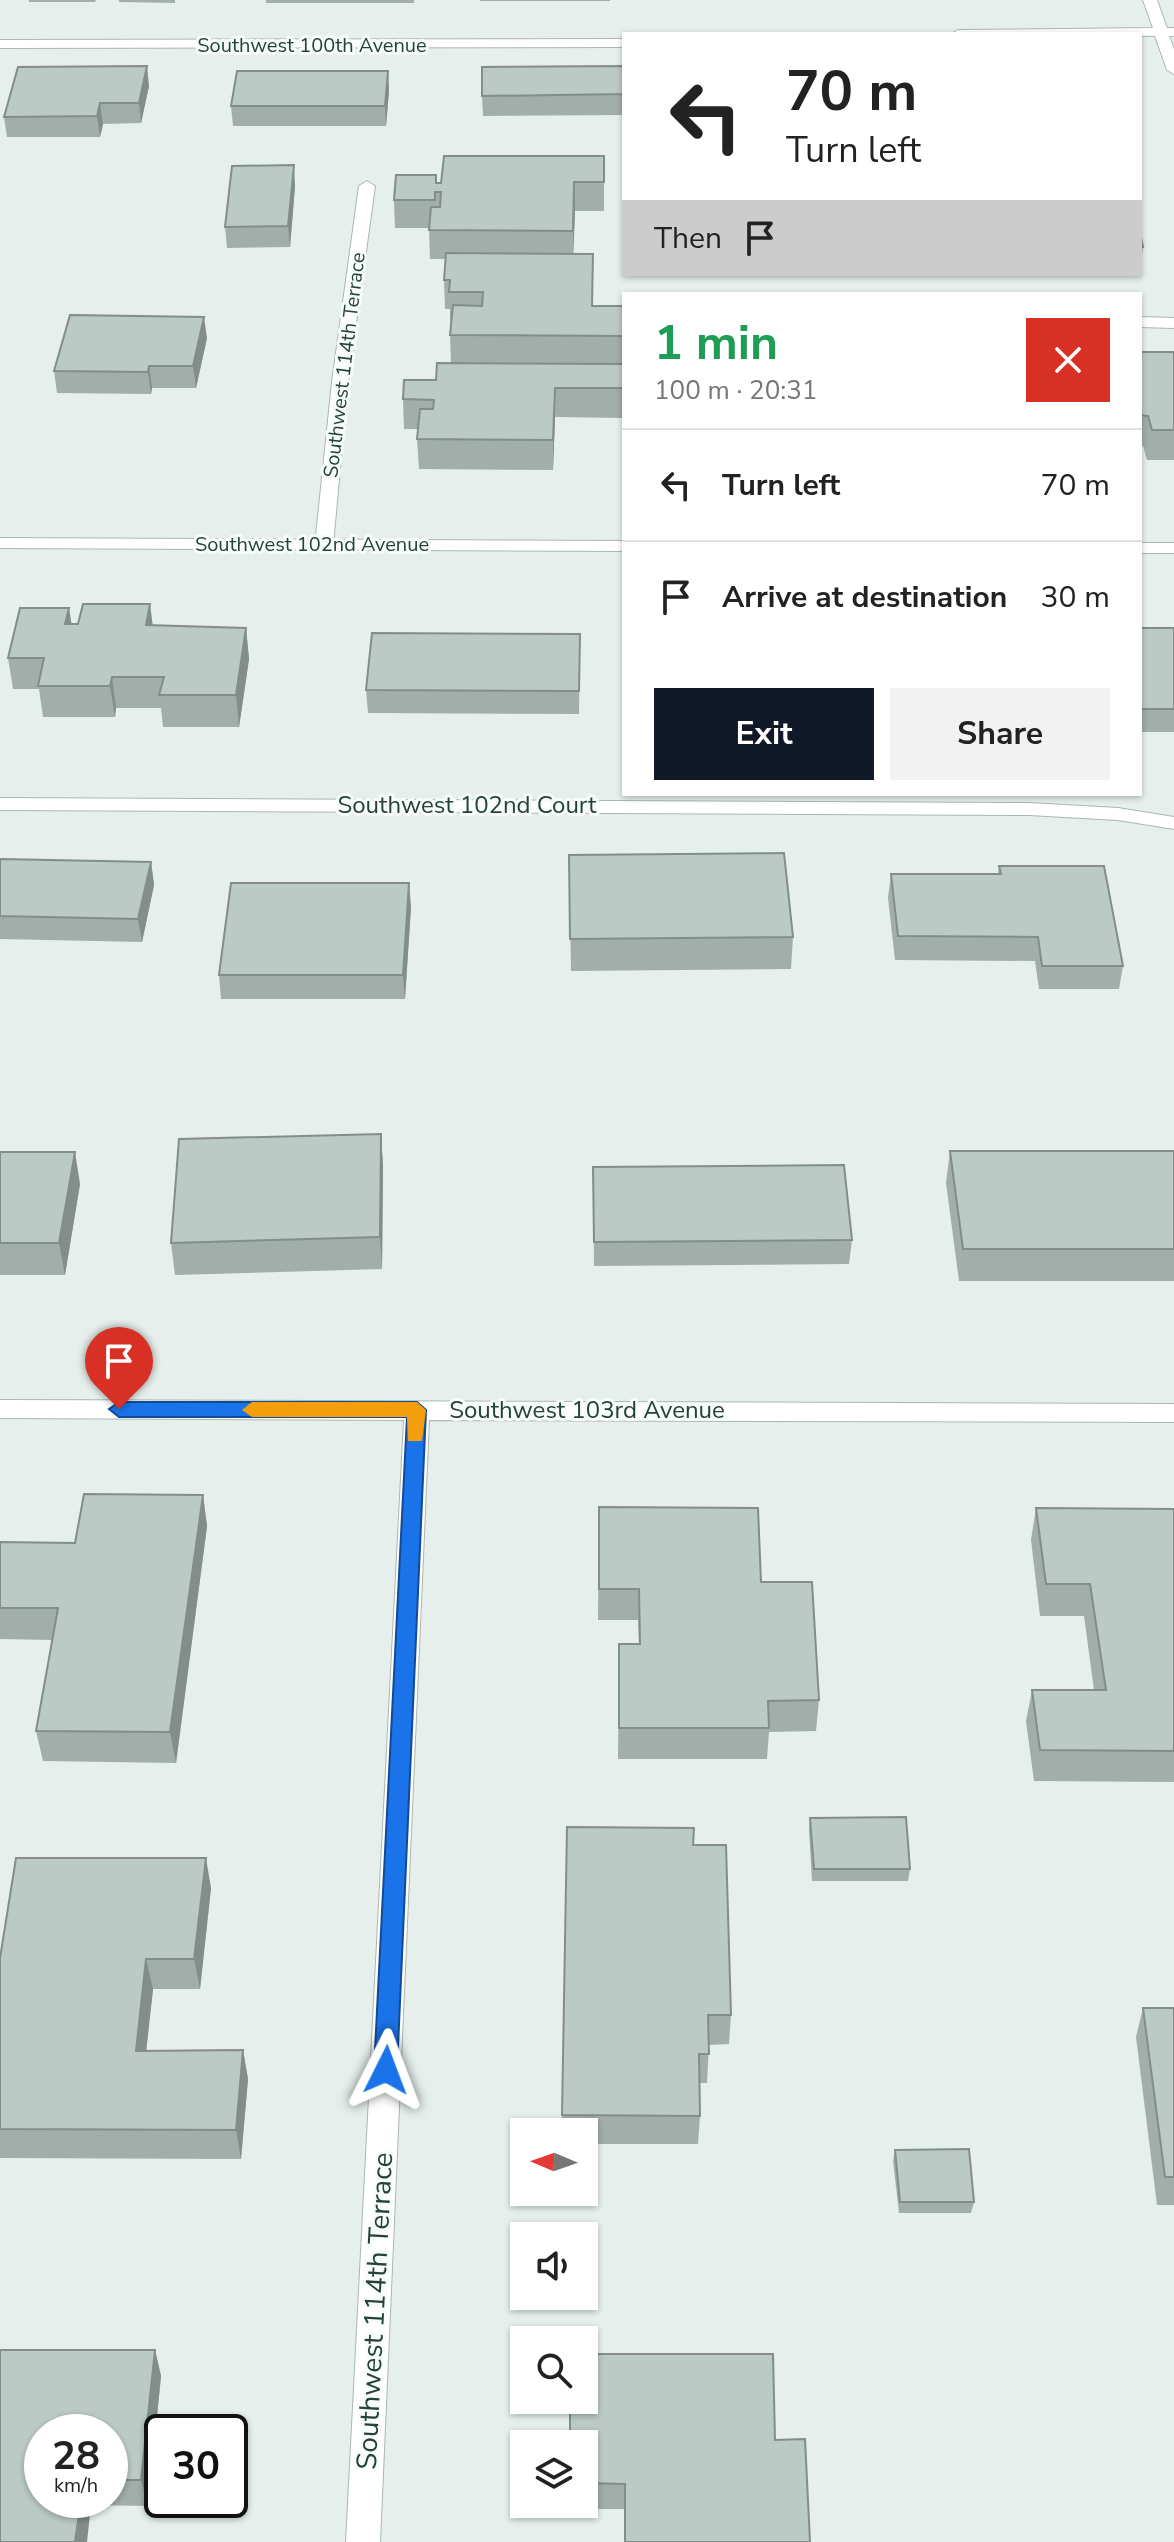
<!DOCTYPE html>
<meta charset="utf-8">
<style>
:root{--surface:#fff;--page:#f2f2f2;--text:#222;--muted:#767676;--line:#e0e0e0;--accent:#111827}
body{margin:0;font-family:"Nunito Sans",sans-serif;background:var(--page);color:var(--text);height:100vh;display:flex;flex-direction:column;font-size:30px;white-space:nowrap}
*{box-sizing:border-box;margin:0}
p{font-size:26px;color:var(--muted)}
.icon{flex:none;width:44px;height:44px;fill:none;stroke:currentColor;stroke-width:2;stroke-linecap:round;stroke-linejoin:round}
.map{position:relative;flex:1;overflow:hidden}
.drawer{position:absolute;left:622px;top:292px;width:520px;height:504px;display:flex;flex-direction:column;background:var(--surface);border-radius:0px;box-shadow:0 2px 6px #0004}
.drawer>*{flex:none}
.top-card{position:absolute;left:622px;top:32px;width:520px;height:244px;border-radius:0px;box-shadow:0 2px 6px #0004;background:#fff;color:var(--text);overflow:hidden}
.needle{width:52px;rotate:272deg}
.buttons{position:absolute;left:510px;top:2118px;display:grid;gap:16px}
.buttons a{display:grid;place-items:center;width:88px;height:88px;border-radius:0px;background:var(--surface);box-shadow:0 2px 6px #0004;font-size:40px}
.speed{position:absolute;left:24px;top:2414px;display:flex;gap:16px;font-size:40px;font-weight:700;text-align:center}
.speed>*{display:grid;place-content:center;width:104px;height:104px;border-radius:50%;background:var(--surface);box-shadow:0 2px 6px #0004;line-height:1}
.speed small{font-size:20px;font-weight:400}
.speed .limit{border:4px solid #111;border-radius:12px;background:#fff;color:#111}
.pin{position:absolute;display:grid;place-items:center;width:68px;height:68px;color:#fff;margin:-82px -34px;border-radius:50% 50% 50% 0;rotate:-45deg;box-shadow:0 0 8px #0007}
.pin .icon{rotate:45deg}
.me{position:absolute;width:88px;margin:-44px;rotate:3deg;stroke-linejoin:round;filter:drop-shadow(0 0 6px #0008)}
.turn{display:flex;align-items:center;gap:28px;height:168px;padding:0 32px;font-size:36px}
.turn .icon{width:104px;height:104px;stroke-width:2.5}
.turn b{display:block;font-size:56px;line-height:68px}
.then{display:flex;align-items:center;height:76px;padding:0 32px;background:#0003;gap:16px;font-size:30px}
.round{display:grid;place-items:center;flex:none;width:84px;height:84px;border-radius:0px;background:var(--page)}
.head{display:flex;align-items:center;justify-content:space-between;height:136px;padding:0 32px}
h1{font-size:48px;font-weight:700;line-height:60px;color:#1e9e55}
.button{display:flex;gap:16px;margin-top:auto;padding:16px 32px}
.button a{flex:1;height:92px;border-radius:0px;background:var(--accent);color:#fff;font-size:32px;font-weight:700;line-height:92px;text-align:center}
.button a+a{background:var(--page);color:var(--text)}
ul{padding:0;list-style:none}
li{display:flex;align-items:center;gap:24px;height:112px;padding:0 32px;border-top:2px solid var(--line)}
li div{flex:1}
li b{display:block;font-size:30px}
li em{font-style:normal}
.map>svg:first-child{display:block}
</style>
<div class="map">
<svg width="1174" height="2542" viewBox="0 0 1174 2542">
<rect width="100%" height="100%" fill="#e6efeb"/>
<g fill="none" stroke-linecap="round" stroke-linejoin="round">
<g stroke="#a8b8b2" stroke-width="2">
<g id="minor">
<path d="M1143,0H1157L1167,28H1174V36H1169L1174,49V74L1167,70L1155,36L951,34L958,30L1153,28Z"/>
<path d="M624,39V47L0,48V40Z"/>
<path d="M367,181L375,186L348,382L333,545L324,550L315,545L332,382L359,186Z"/>
<path d="M1140,317L1174,318V328L1140,327Z"/>
<path d="M0,798L1029,803L1118,808L1174,817V829L1118,820L1029,815L0,810Z"/>
<path d="M0,1400L1174,1404V1422L429,1420L380,2542H346L404,1420L0,1418Z"/>
</g>
</g>
<g stroke="#a8b8b2" stroke-width="2">
<g id="tertiary">
<path d="M0,538L624,541V551L0,548Z"/>
<rect x="1140" y="543" width="34" height="10"/>
</g>
</g>
<use href="#minor" fill="#fff" fill-rule="evenodd"/>
<use href="#tertiary" fill="#fff" fill-rule="evenodd"/>
</g>
<g fill="#a1aea9" fill-rule="evenodd">
<path d="M29,0H96L95,2H29Z"/>
<path d="M119,0H175V3L119,2Z"/>
<rect x="266" y="0" width="148" height="3"/>
<rect x="480" y="0" width="130" height="1"/>
<path d="M624,66V115L483,116L482,96Z"/>
<path d="M388,71L389,91L386,126H233L231,106Z"/>
<path d="M149,86L141,123L103,124L100,137H7L4,117Z"/>
<path d="M604,156V211H575L573,254L593,306H624V418L555,417L553,470L419,469L417,439L418,429H404L403,399L436,380L451,363L450,335L451,321H450V309H445L444,280L445,259H430L429,228H395L394,200L436,183Z"/>
<path d="M295,186L290,247L227,248L225,227Z"/>
<path d="M1140,233L1143,247L1140,268Z"/>
<path d="M207,338L196,388H152L151,394L57,393L54,371Z"/>
<path d="M1140,352H1174V460H1147L1143,446H1140Z"/>
<path d="M71,624L246,628L249,659L239,727H163L161,708H116L115,717H43L39,689H13L8,658Z"/>
<rect x="1140" y="628" width="34" height="104"/>
<path d="M580,634L579,714L368,713L366,690Z"/>
<path d="M569,855L793,937L791,969L571,971Z"/>
<path d="M0,859L151,862L154,885L142,942L0,939Z"/>
<path d="M999,866L1123,966L1119,989H1039L1035,961L895,960L888,898L891,874H998Z"/>
<path d="M411,907L405,999H221L219,975Z"/>
<path d="M381,1134L383,1166L382,1269L175,1275L171,1243Z"/>
<path d="M950,1151H1174V1281H959L946,1183Z"/>
<path d="M0,1152L80,1184L65,1275H0Z"/>
<path d="M593,1167L852,1240L849,1264L594,1266Z"/>
<path d="M203,1495L207,1526L176,1763L43,1761L36,1731L52,1640L0,1639V1542L75,1543Z"/>
<path d="M599,1507L761,1582L819,1700L816,1731L769,1732L767,1759H618L619,1644H639L638,1620H598Z"/>
<path d="M1036,1508L1174,1509V1782L1034,1781L1026,1721L1032,1690H1094L1084,1616H1040L1031,1540Z"/>
<path d="M810,1818L910,1869L908,1881H812L809,1830Z"/>
<path d="M693,1845L731,2015L729,2044L709,2045L707,2083H699L700,2116L698,2144H584V2132H562V2115Z"/>
<path d="M211,1888L200,1989H153L146,2051L243,2050L248,2079L241,2159L0,2158V1958Z"/>
<path d="M1143,2008H1174V2205H1157L1136,2037Z"/>
<path d="M895,2150L974,2202L971,2213H899L893,2161Z"/>
<path d="M155,2350L161,2376L148,2506L91,2505L0,2542ZM110,2432V2500H42Z"/>
<path d="M775,2440L810,2542H625V2509H569V2504H584V2444Z"/>
</g>
<g fill="#838d89">
<path d="M147,66L149,86L141,123L139,103Z"/>
<path d="M388,71L389,91L386,126L385,106Z"/>
<path d="M100,103L103,124L100,137L97,116Z"/>
<path d="M294,165L295,186L290,247L288,226Z"/>
<path d="M574,182L575,211L573,260V231Z"/>
<path d="M204,317L207,338L196,388L193,366Z"/>
<path d="M149,366L152,388L151,394L148,372Z"/>
<path d="M555,388V417L553,470V440Z"/>
<path d="M150,604L154,635L146,625Z"/>
<path d="M69,608L74,639L65,624Z"/>
<path d="M246,628L249,659L239,727L236,695Z"/>
<path d="M112,677L116,708L115,717L110,686Z"/>
<path d="M151,862L154,885L142,942L138,919Z"/>
<path d="M409,883L411,907L405,999L403,975Z"/>
<path d="M381,1134L383,1166L382,1269L380,1237Z"/>
<path d="M75,1152L80,1184L65,1275L59,1243Z"/>
<path d="M203,1495L207,1526L176,1763L170,1732Z"/>
<path d="M206,1858L211,1888L200,1989L194,1959Z"/>
<path d="M146,1959L153,1989L143,2080L136,2051Z"/>
<path d="M243,2050L248,2079L241,2159L236,2130Z"/>
<path d="M155,2350L161,2376L148,2506L141,2480Z"/>
<path d="M81,2500H90L91,2505L87,2542H75Z"/>
</g>
<g fill="#bbcac4" stroke="#838d89" stroke-width="2">
<path d="M147,66L139,103H100L97,116L4,117L18,67Z"/>
<path d="M624,66V94L482,96V67Z"/>
<path d="M237,71H388L385,106H231Z"/>
<path d="M444,156H604V182H574L573,231L429,230L431,207H440L441,192H435V200H394L396,175H436V183H441Z"/>
<path d="M294,165L288,226L225,227L232,166Z"/>
<path d="M1140,233L1143,247H1140Z"/>
<path d="M446,253L593,254L592,306H624V336L450,335L453,305L482,306L483,292H449L450,280H444Z"/>
<path d="M70,315L204,317L193,366H149L148,372L54,371Z"/>
<path d="M1140,352H1174V430H1152L1148,416L1140,415Z"/>
<path d="M437,363L624,364V388H555L553,440L417,439L420,409H433L434,400L403,399L404,380H436Z"/>
<path d="M83,604H150L146,625L246,628L236,695H159L164,677H112L110,686H38L44,658H8L20,608H69L65,624H78Z"/>
<rect x="1140" y="628" width="34" height="81"/>
<path d="M372,633L580,634L579,691L366,690Z"/>
<path d="M784,853L793,937L570,939L569,855Z"/>
<path d="M0,859L151,862L138,919L0,916Z"/>
<path d="M999,866H1104L1123,966H1042L1038,937L898,936L891,874H1001Z"/>
<path d="M231,883H409L403,975H219Z"/>
<path d="M381,1134L380,1237L171,1243L179,1139Z"/>
<path d="M950,1151H1174V1249H963Z"/>
<path d="M0,1152H75L59,1243H0Z"/>
<path d="M844,1165L852,1240L594,1242L593,1167Z"/>
<path d="M84,1494L203,1495L170,1732L36,1731L58,1608H0V1542L75,1543Z"/>
<path d="M599,1507L758,1508L761,1582H812L819,1700L768,1701L769,1728H619V1644H640L639,1589H599Z"/>
<path d="M1036,1508L1174,1509V1751L1040,1750L1032,1690H1106L1090,1584H1046Z"/>
<path d="M906,1817L910,1869H814L810,1818Z"/>
<path d="M567,1827L694,1828L693,1845H726L731,2015H708L709,2054H699L700,2116L562,2115Z"/>
<path d="M16,1858H206L194,1959H146L136,2051L243,2050L236,2130L0,2129V1958Z"/>
<path d="M1143,2008H1174V2177H1165Z"/>
<path d="M969,2149L974,2202H900L895,2150Z"/>
<path d="M0,2350H155L141,2480H110V2432H42V2500H81L75,2542H0Z"/>
<path d="M584,2354H773L775,2440L805,2439L810,2542H625V2484L584,2483V2444H570V2400H584Z"/>
</g>
<path fill="#1a73e8" stroke="#114b97" stroke-width="2" d="M119,1402H417L426,1410L397,2070L394,2078L386,2081L377,2078L374,2070L407,1417H119L109,1409Z"/>
<path fill="#f59e0b" d="M252,1402H417L426,1410L422,1441H408L407,1417H252L242,1410Z"/>
<g text-anchor="middle" stroke-width="6" stroke-linejoin="round" paint-order="stroke">
<g font-size="20" fill="#24423a" stroke="#f7fbf9">
<text x="312" y="52">Southwest 100th Avenue</text>
<text transform="translate(344 365) rotate(-83)" y="7">Southwest 114th Terrace</text>
<text x="312" y="551">Southwest 102nd Avenue</text>
</g>
<g font-size="24" fill="#24423a" stroke="#f7fbf9">
<text x="467" y="813">Southwest 102nd Court</text>
<text x="587" y="1418">Southwest 103rd Avenue</text>
</g>
<g font-size="28" fill="#24423a" stroke="#f7fbf9">
<text transform="translate(374 2311) rotate(-87)" y="10">Southwest 114th Terrace</text>
</g>
</g>
</svg>
<div class="buttons">
<a><svg class="needle" viewBox="-14 -14 28 28"><path d="M0-13l5 13h-10z" fill="#e53935"/><path d="M0 13l5-13h-10z" fill="#767676"/></svg></a>
<a><svg class="icon" aria-label="sound" viewBox="0 0 24 24"><path d="M4 9h4l5-4v14l-5-4H4zM17 9q2 3 0 6"/></svg></a>
<a><svg class="icon" aria-label="search" viewBox="0 0 24 24"><circle cx="10" cy="10" r="6"/><path d="M15 15l6 6"/></svg></a>
<a><svg class="icon" aria-label="layers" viewBox="0 0 24 24"><path d="M12 4l9 5-9 5-9-5zM3 14l9 5 9-5"/></svg></a>
</div>
<div class="speed"><div>28<small>km/h</small></div><div class="limit">30</div></div>
<div class="pin" style="left:119px;top:1409px;background:#d93025"><svg class="icon" aria-label="arrive" viewBox="0 0 24 24"><path d="M6 21V4h12l-3 4 3 4H6"/></svg></div>
<svg class="me" style="left:386px;top:2070px" viewBox="-20 -20 40 40"><path d="M0-17L14 15 0 8-14 15z" fill="#1a73e8" stroke="#fff" stroke-width="4"/></svg>
<div class="top-card">
<div class="turn"><svg class="icon" aria-label="left" viewBox="0 0 24 24"><path d="M17 20v-9H6M10 6l-5 5 5 5"/></svg><div><b>70 m</b>Turn left</div></div>
<div class="then">Then<svg class="icon" aria-label="arrive" viewBox="0 0 24 24"><path d="M6 21V4h12l-3 4 3 4H6"/></svg></div>
</div>
<section class="drawer">
<div class="head"><div><h1>1 min</h1><p>100 m · 20:31</p></div><a class="round" style="background:#d93025;color:#fff"><svg class="icon" aria-label="close" viewBox="0 0 24 24"><path d="M6 6l12 12M18 6L6 18"/></svg></a></div>
<ul>
<li><svg class="icon" aria-label="left" viewBox="0 0 24 24"><path d="M17 20v-9H6M10 6l-5 5 5 5"/></svg><div><b>Turn left</b></div><em>70 m</em></li>
<li><svg class="icon" aria-label="arrive" viewBox="0 0 24 24"><path d="M6 21V4h12l-3 4 3 4H6"/></svg><div><b>Arrive at destination</b></div><em>30 m</em></li>
</ul>
<div class="button"><a>Exit</a><a>Share</a></div>
</section>
</div>
